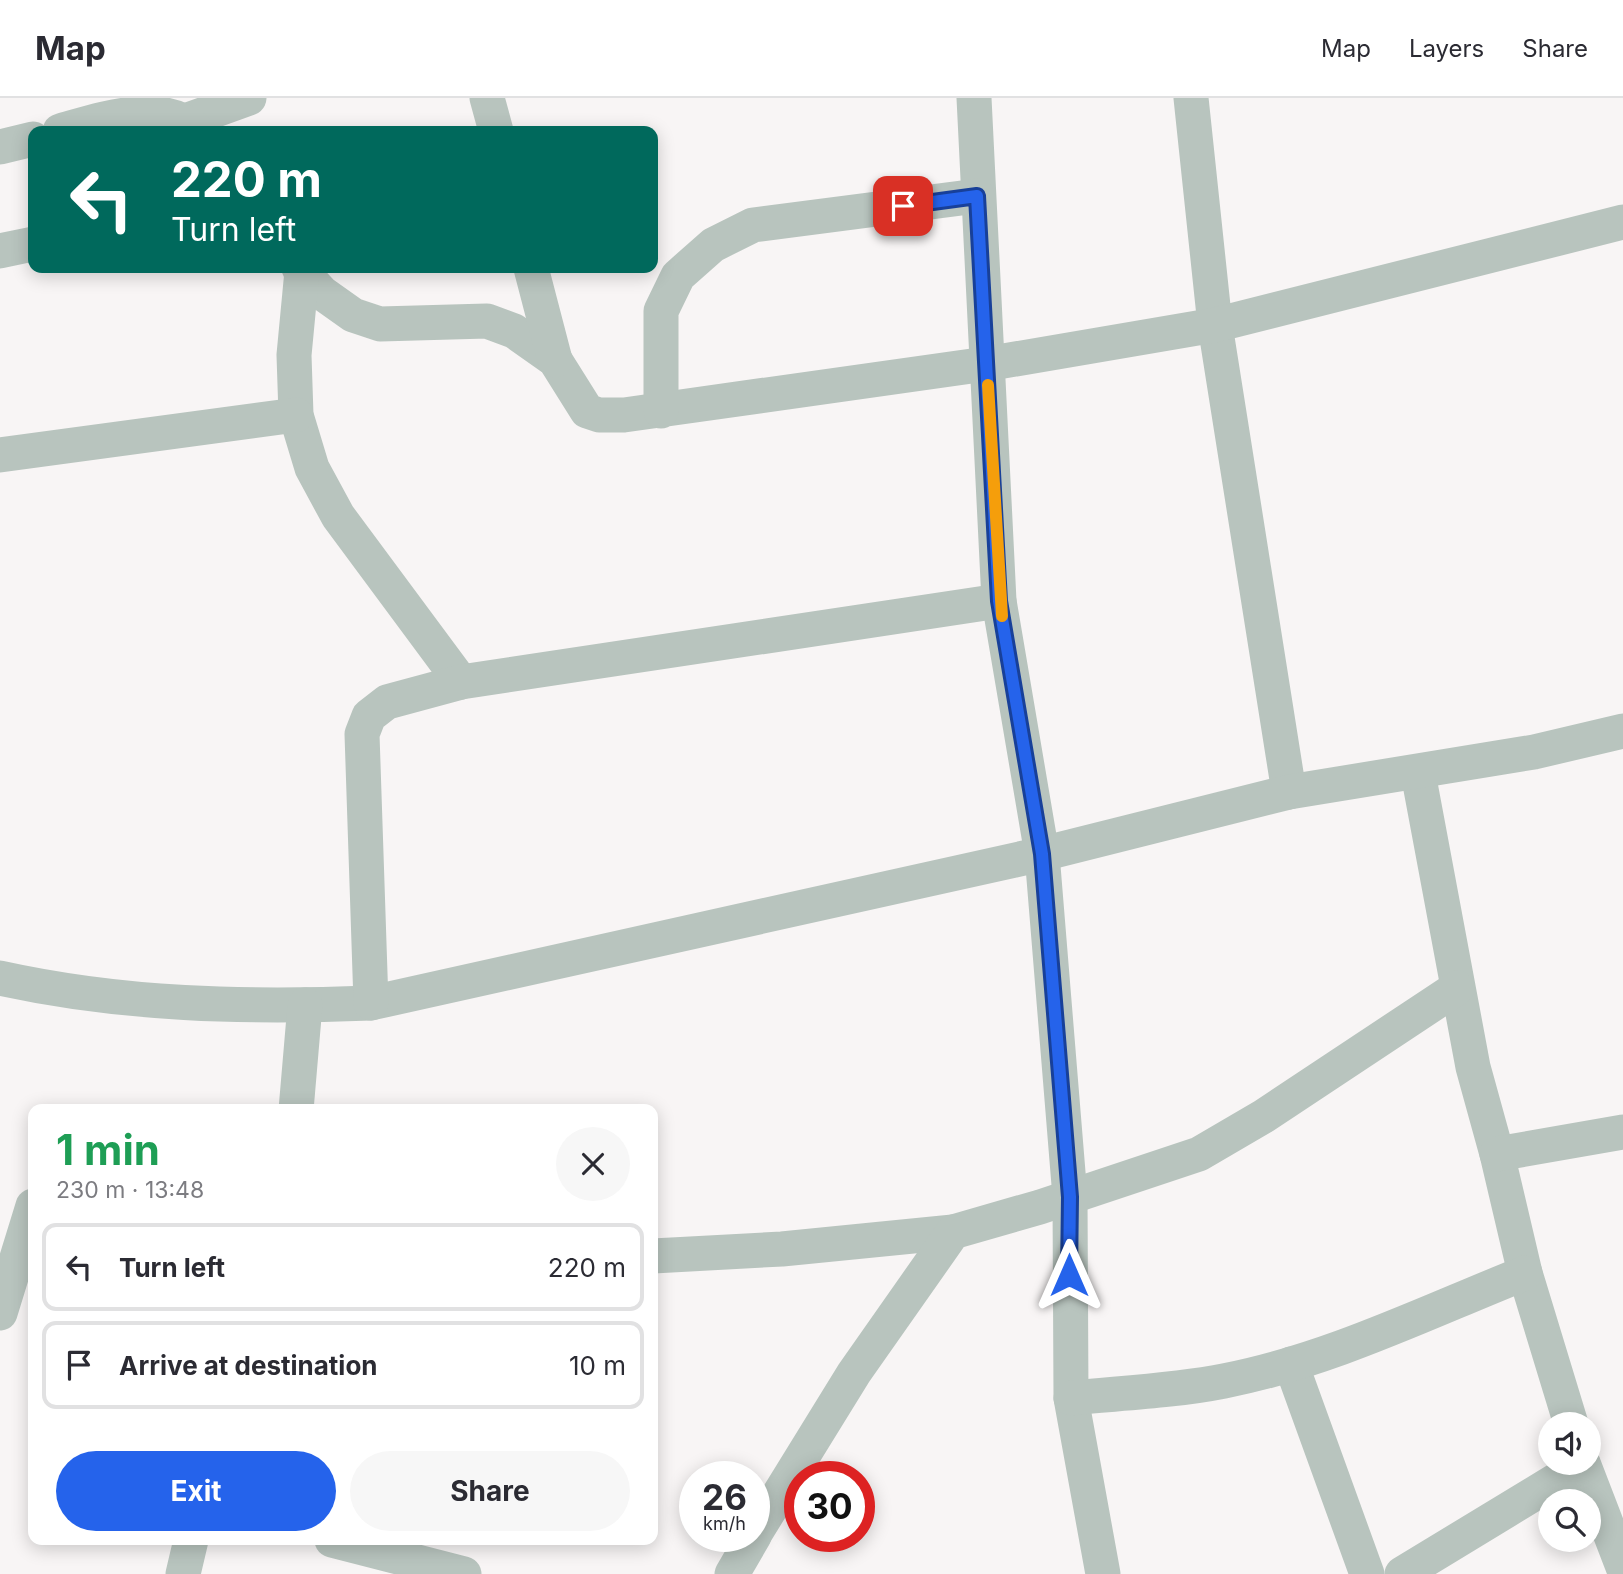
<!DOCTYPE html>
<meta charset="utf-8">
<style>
:root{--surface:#fff;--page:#f7f7f7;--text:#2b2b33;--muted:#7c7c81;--line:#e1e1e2;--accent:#2563eb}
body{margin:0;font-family:Inter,sans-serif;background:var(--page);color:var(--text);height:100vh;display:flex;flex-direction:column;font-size:26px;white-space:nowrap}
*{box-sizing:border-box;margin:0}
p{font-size:23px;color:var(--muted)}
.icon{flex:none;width:38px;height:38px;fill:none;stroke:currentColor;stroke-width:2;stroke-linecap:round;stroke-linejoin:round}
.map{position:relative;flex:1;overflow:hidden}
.side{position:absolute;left:28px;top:1006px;width:630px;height:441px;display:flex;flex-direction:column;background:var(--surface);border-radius:14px;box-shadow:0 4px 18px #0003}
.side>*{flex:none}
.banner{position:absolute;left:28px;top:28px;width:630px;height:147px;border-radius:14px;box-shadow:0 4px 18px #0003;background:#00695c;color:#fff;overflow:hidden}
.controls{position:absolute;left:1538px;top:1314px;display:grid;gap:14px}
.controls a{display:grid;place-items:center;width:63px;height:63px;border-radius:50%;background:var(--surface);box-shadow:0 4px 18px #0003;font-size:35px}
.speed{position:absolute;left:679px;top:1363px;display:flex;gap:14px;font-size:35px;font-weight:700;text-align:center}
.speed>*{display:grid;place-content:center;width:91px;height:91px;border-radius:50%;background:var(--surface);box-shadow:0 4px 18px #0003;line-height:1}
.speed small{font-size:18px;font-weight:400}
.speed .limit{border:10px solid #d22;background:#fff;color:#111}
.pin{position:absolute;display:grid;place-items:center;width:60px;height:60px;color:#fff;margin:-30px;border-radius:14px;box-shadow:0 4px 10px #0006}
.me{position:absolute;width:77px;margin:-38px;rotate:0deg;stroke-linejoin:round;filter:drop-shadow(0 0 5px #0008)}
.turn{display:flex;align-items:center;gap:24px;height:147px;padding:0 28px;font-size:32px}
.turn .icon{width:91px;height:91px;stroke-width:2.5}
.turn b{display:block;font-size:49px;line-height:60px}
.round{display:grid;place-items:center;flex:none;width:74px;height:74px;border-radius:37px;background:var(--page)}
.overview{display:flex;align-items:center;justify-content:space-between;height:119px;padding:0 28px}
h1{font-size:42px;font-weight:700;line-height:52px;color:#1e9e55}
.primary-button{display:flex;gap:14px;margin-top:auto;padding:14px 28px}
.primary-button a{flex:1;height:80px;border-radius:42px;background:var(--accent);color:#fff;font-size:28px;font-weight:700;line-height:80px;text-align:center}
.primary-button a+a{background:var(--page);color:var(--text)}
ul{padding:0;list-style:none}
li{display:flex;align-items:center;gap:21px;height:88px;margin:0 14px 10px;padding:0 14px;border:4px solid var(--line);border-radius:14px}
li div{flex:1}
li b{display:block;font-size:26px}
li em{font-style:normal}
header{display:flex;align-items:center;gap:42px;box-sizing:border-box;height:98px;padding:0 35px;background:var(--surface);border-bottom:2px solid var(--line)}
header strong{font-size:33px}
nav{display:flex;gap:38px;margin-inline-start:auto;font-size:24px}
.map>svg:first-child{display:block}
</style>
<header>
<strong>Map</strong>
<nav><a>Map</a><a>Layers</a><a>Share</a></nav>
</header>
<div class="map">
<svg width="1623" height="1476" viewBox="0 0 1623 1476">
<rect width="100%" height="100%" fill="#f8f5f5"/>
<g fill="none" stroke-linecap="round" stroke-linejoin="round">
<g stroke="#b8c4be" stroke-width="35">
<path d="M487,0L496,33"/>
<path d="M974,0L999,503L1042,756L1070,1099L1071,1300L1103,1476"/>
<path d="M1191,0L1215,227L1289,694"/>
<path d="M188,22L249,0"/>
<path d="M60,33C103,21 163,0 198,33"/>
<path d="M0,49L33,41"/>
<path d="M0,153L33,146"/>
<path d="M299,170L322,195L353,217L380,226L487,223L514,233L555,262L587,313L599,317H624L986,266L1215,227L1623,124"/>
<path d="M531,170L555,262"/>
<path d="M302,173L294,257L296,317L312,370L338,418L461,584"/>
<path d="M661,313V213L678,178L713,147L753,127L977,98"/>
<path d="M0,357L296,317"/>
<path d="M1418,675L1473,969L1497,1056L1525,1175L1571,1326"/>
<path d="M0,880C122,907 246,910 371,905L1042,756L1289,694L1534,654L1623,633"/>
<path d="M371,905L362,636L369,618L387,604L461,584L999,503"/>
<path d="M296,1012L305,907"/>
<path d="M1497,1056L1623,1034"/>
<path d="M653,1158L782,1151L953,1134"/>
<path d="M0,1215L33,1108"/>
<path d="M1291,1266L1367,1476"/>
<path d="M1071,1300C1121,1295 1174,1293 1224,1283C1328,1263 1427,1214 1525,1175"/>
<path d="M1583,1365L1623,1469"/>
<path d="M754,1437L854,1275L953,1134L1040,1109L1199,1056L1264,1018L1457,890"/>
<path d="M332,1442L464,1476"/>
<path d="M183,1476L191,1442"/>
<path d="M732,1476L754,1438"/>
<path d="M1402,1476L1583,1366"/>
</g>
</g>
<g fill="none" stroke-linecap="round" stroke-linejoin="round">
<g stroke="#184099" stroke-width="18">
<path id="route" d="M903,108L977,98L999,503L1042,756L1070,1099L1069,1177"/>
</g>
<use href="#route" stroke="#2563eb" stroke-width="12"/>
<path stroke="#f59e0b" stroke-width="12" d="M988,287L1002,518"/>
</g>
</svg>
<div class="controls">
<a><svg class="icon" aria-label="sound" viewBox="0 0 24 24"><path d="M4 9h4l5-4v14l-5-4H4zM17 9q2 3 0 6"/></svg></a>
<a><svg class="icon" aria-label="search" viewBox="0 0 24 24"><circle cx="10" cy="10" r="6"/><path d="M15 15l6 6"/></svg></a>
</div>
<div class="speed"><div>26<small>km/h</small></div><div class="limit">30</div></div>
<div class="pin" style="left:903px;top:108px;background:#d93025"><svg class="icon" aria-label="arrive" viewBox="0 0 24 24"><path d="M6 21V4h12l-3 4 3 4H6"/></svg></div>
<svg class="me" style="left:1069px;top:1177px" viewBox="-20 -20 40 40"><path d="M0-17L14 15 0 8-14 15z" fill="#2563eb" stroke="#fff" stroke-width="4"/></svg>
<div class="banner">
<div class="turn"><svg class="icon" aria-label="left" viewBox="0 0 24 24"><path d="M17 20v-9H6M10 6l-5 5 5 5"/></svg><div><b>220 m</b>Turn left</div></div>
</div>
<section class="side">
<div class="overview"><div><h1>1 min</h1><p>230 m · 13:48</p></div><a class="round"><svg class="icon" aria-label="close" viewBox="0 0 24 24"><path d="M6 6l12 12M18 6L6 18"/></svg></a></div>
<ul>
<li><svg class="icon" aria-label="left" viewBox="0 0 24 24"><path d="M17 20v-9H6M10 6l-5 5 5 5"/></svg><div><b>Turn left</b></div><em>220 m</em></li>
<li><svg class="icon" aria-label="arrive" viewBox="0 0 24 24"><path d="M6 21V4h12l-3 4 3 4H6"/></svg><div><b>Arrive at destination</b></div><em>10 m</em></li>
</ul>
<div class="primary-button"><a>Exit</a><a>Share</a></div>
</section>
</div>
